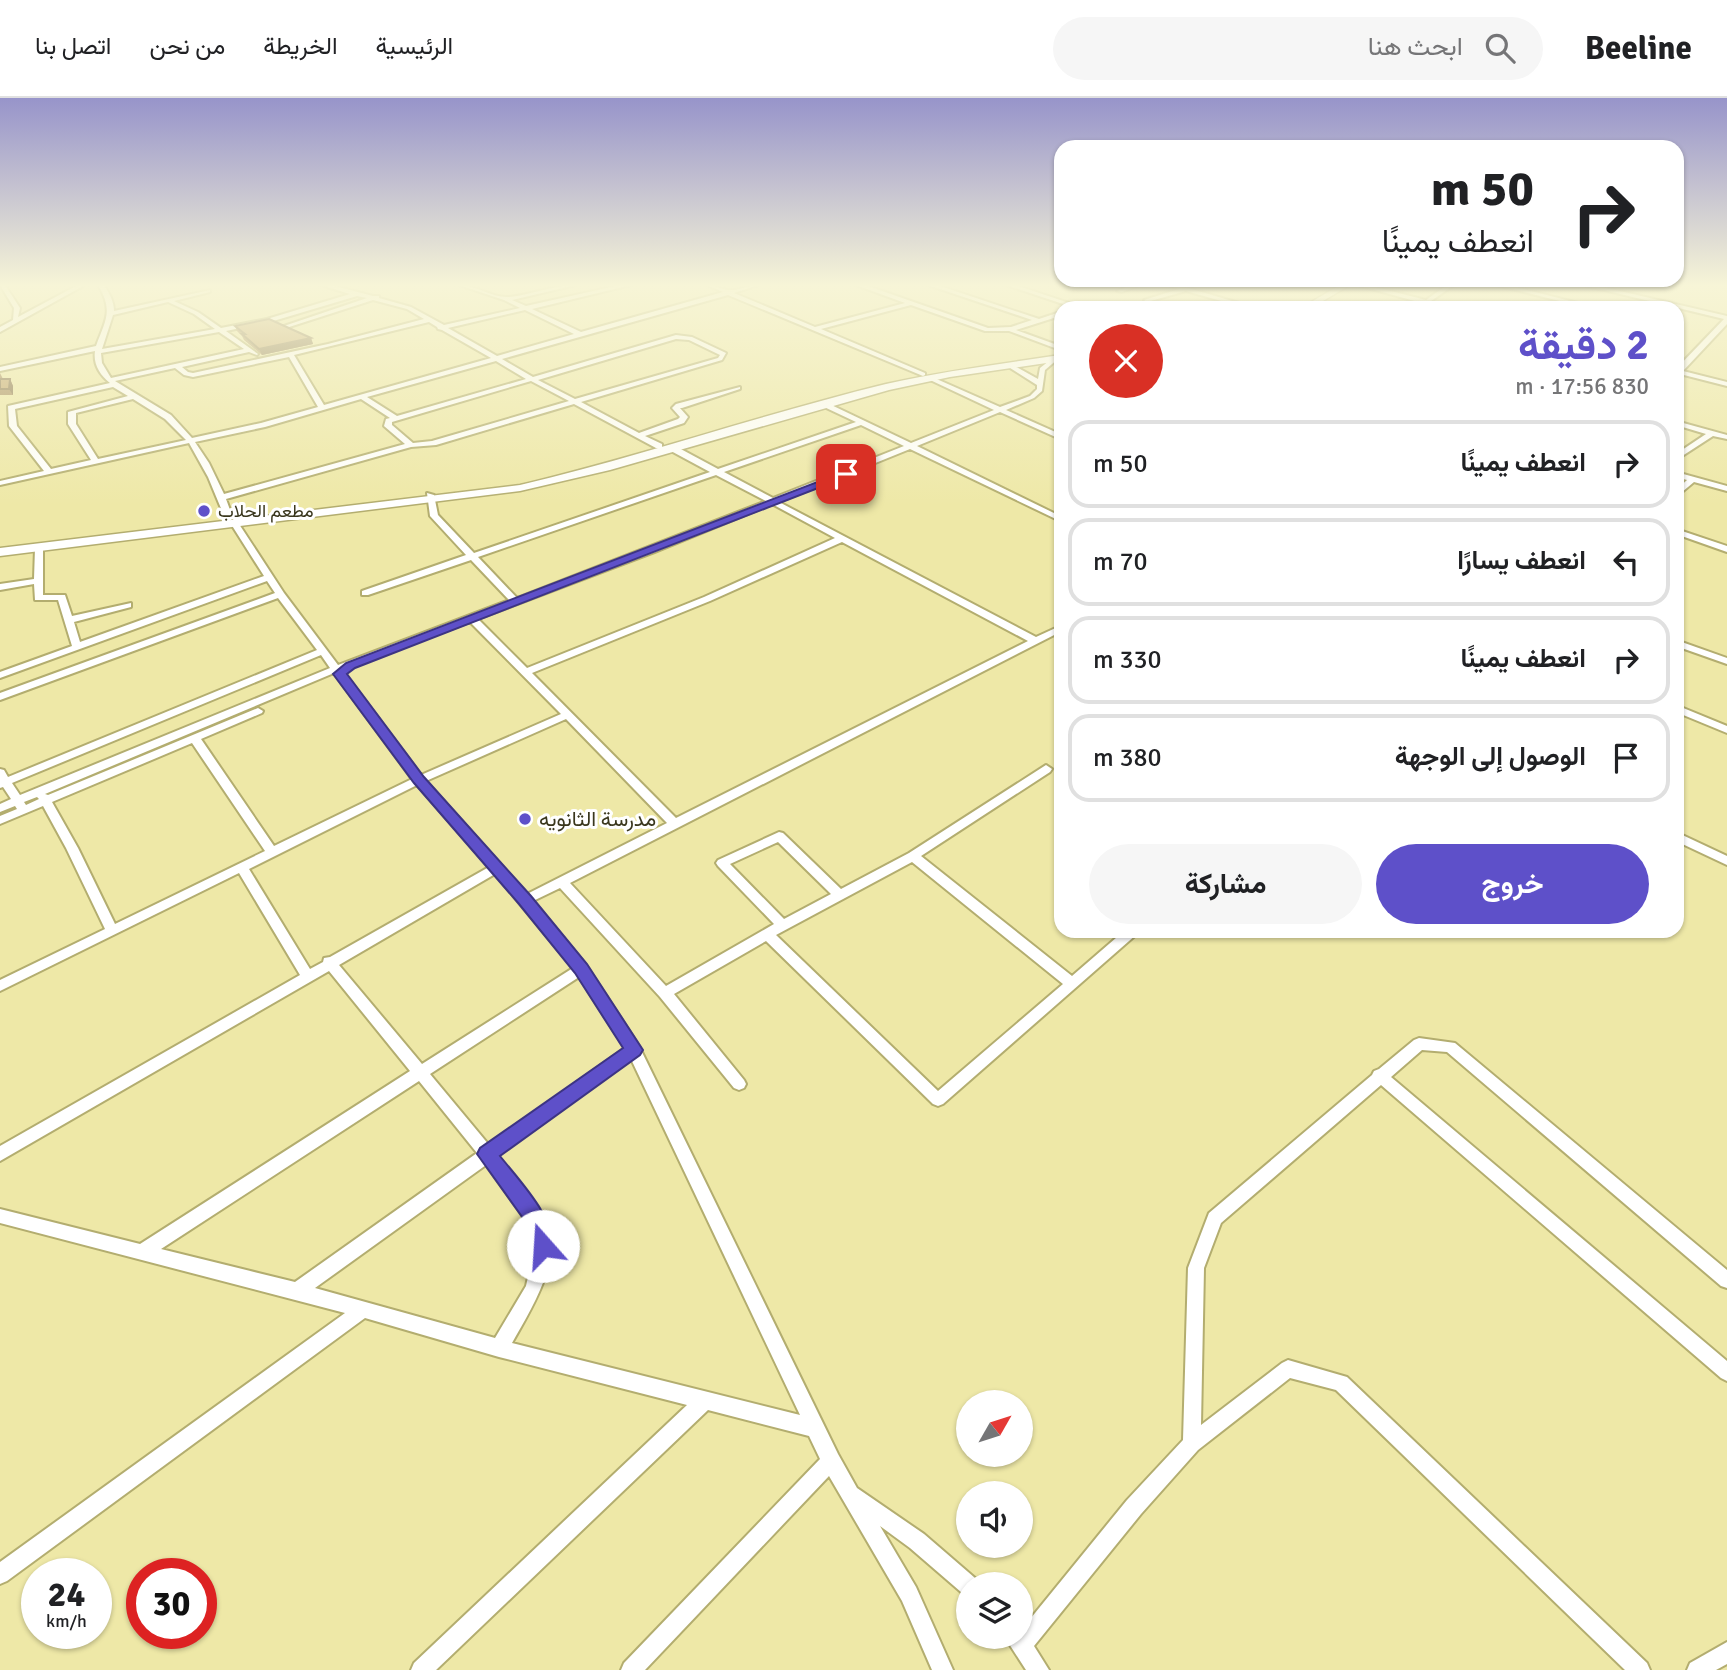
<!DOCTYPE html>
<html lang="ar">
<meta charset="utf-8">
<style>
:root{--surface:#fff;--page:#f6f6f6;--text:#202124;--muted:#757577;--line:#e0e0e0;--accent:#5e50c9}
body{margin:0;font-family:Signika,Vazirmatn,sans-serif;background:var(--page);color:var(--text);direction:rtl;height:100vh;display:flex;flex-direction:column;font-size:26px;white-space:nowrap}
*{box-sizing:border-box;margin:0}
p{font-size:23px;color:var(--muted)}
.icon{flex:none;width:38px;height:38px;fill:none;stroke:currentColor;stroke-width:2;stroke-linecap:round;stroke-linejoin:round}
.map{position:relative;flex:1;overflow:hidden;direction:ltr}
.details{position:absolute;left:1054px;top:203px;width:630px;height:637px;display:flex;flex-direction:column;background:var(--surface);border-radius:21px;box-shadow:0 2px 5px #0004;direction:rtl}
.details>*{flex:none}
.top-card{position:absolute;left:1054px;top:42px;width:630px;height:147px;border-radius:21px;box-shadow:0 2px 5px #0004;direction:rtl;background:#fff;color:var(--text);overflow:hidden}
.needle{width:46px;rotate:51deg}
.fabs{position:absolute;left:956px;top:1292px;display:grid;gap:14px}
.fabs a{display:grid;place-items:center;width:77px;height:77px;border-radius:50%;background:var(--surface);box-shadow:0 2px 5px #0004;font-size:35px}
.speed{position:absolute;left:21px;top:1460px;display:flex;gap:14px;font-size:35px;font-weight:700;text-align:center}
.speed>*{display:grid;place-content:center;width:91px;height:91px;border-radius:50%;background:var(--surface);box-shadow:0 2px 5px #0004;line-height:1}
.speed small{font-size:18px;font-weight:400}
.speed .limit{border:10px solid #d22;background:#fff;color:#111}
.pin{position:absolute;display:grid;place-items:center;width:60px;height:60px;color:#fff;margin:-30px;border-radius:14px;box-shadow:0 4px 10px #0006}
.me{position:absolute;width:77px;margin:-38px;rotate:341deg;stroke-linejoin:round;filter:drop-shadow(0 0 5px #0008)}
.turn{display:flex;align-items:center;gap:24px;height:147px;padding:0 35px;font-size:32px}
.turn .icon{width:91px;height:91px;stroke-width:2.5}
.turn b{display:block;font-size:49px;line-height:60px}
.round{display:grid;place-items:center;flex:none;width:74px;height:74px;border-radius:37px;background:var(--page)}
.overview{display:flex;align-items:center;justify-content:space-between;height:119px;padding:0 35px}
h1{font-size:42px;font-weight:700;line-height:52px;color:var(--accent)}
.action{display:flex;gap:14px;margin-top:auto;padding:14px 35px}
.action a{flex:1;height:80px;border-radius:42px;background:var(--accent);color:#fff;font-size:28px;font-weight:700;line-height:80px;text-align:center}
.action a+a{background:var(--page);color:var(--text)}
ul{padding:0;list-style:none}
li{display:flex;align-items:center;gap:21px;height:88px;margin:0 14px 10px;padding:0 21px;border:4px solid var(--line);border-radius:21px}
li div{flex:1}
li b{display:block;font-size:26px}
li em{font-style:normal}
header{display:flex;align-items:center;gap:42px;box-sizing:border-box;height:98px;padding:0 35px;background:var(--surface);border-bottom:2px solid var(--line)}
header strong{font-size:33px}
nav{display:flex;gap:38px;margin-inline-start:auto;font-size:24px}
.search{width:490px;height:63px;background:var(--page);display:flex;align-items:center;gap:18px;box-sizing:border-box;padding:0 24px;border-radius:38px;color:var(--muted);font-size:26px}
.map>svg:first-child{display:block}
</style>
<header>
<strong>Beeline</strong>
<div class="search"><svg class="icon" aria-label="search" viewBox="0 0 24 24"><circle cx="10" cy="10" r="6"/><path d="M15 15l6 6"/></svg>ابحث هنا</div>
<nav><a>الرئيسية</a><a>الخريطة</a><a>من نحن</a><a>اتصل بنا</a></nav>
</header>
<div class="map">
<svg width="1727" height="1572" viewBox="0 0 1727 1572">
<rect width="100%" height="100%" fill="#eee8a7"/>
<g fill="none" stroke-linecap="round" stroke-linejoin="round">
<g stroke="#b3ad6f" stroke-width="4">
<g id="minor">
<path d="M0,187H5L20,210L18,219L78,187H85L0,234V229L13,222L14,210Z"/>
<path d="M98,187H104C109,195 114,203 114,213L210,192V194L174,203L198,214L221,230L267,221L350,196L321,187H331L373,198H379V200L411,209L444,227L520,210L504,202L459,187C476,187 492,200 509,199C531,197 553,187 576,187L512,202L526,208L620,187H631L532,211L581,234L723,194L707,187C715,187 722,192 729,192C739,193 748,187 758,187L734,195L815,229L905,205L856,187H865L988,230L1011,229L1032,222L928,187H937L1039,221L1060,214V218L1016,232L1060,248V252L1009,233H985L911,207L821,231L925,275V277L923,278L728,197L502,261L533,279L676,237L692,239L726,255L722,262L581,304L639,335L678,321L680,319L672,310L676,306L740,289V291L682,310H680L688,319L684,325L645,338L662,346V350H656L574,306L436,347L411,349L226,401L233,420L229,423L225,420L208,379L189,345L0,387V383L44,373L9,328L8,308L110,285C100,277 93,266 95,253L0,273V269L96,248C105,223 114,213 98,187ZM357,198L367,200L281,229L286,230L373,202L407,211L424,221L328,246L193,275L188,274L182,269L249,254L257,257L258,256L226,233L270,224ZM168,204L194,216L215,231L102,251L113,217ZM525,212L574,236L497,258L448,230ZM429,224L437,229L438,231L442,232L491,260L324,307L294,257ZM219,234L244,251L111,280L102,265L101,255ZM676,241L689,242L720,257L718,260L575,301L538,282ZM289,259L318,309L261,325L192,340L171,317L115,283L175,270L184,277L193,279ZM496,263L526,281L397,318L367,299ZM531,283L569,303L432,343L413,345L392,327V324ZM113,289L128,298L68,314V326L91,362L51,371L17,328L15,311ZM133,301L165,321L186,342L98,361L76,326V315ZM361,301L390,320L386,321L384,328L405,346L224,396L209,365L195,344L265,329Z"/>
<path d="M1006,187H1015L1084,210H1075Z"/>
<path d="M1131,187H1140L1122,194L1117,193Z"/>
<path d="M1168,187L1188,190L1256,210H1246L1186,193L1147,204L1144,202L1179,191Z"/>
<path d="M1357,187H1367L1426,202L1447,187H1454L1421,210L1418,208L1422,205Z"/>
<path d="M1496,187H1507L1598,210H1587Z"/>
<path d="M1583,187H1594L1727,218V226L1683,273L1727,284V288L1680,276L1676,278V271L1724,221Z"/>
<path d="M1054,259L1059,260L1045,272L1042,293L1034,300L1006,312L1060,336V341L1000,314L917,348L1060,418V423L910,351L779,404L1036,539L1060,528V534L570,785L666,888L774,826L718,768L716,765L718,762L779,734L783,735L841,791L909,755L1046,667L1052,671L1050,674L921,758L1072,878L1124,833H1138L1137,836L943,1006L938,1008L933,1006L766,843L674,896L744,982L746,986L744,990L739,992L734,990L660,899L560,790L533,803L586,867L639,948L838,1356L857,1390L924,1436L975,1480L977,1486H968V1497L961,1494L910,1450L880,1428L916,1489L953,1572H932L902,1503L829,1378L645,1572H621L624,1565L820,1361L809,1338L708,1312L436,1572H411L414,1565L687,1307L499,1259L365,1220L7,1483L0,1486V1464L345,1215L0,1125V1111L140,1146L410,973L329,873L0,1063V1048L300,877L239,775L0,893V882L105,831L66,750L43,708L0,726V718L17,711L15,708L0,714V706L11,701L3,689L0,690V671L4,672L8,679L317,552L278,500L0,602V595L275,495L267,483L0,580V574L72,548L58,502H35L34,486L0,492V486L34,481L35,450L39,447L43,450V497H65L72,518L131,505V509L74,524L80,544L264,478L231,426L235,423L239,426L284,495L338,567L509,502L471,462L368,497H362V493L466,457L430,418L427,395L434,397L438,417L474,455L710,374L671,353V349H677L718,371L856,324L822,308L821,306L825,304L911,345L994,312L928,281V279H932L1000,309L1030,298L1037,291V287L1007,268V266H1011L1038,281L1040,270ZM861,327L904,348L773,400L724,374ZM716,377L766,403L517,500L478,459ZM772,406L835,440L704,499L527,570L478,521L655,454ZM842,444L1028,543L676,720L532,575L710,503ZM470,524L561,616L421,677L342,572ZM321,557L330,570L20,697L12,685ZM334,575L412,681L274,748L201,641L262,615L263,613L258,610L48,697L45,696ZM566,621L667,725L527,796L426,683ZM192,645L265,753L115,826L78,750L52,704ZM417,687L489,769L330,859L324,860L323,864L310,871L249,771ZM37,699L39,701L26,707L24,704ZM778,744L831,796L784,821L730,766ZM912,764L1063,886L938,993L776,837ZM495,776L573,870L422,966L339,867ZM579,879L625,950L489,1047L430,976ZM631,961L800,1317L512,1245C530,1213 564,1161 545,1124C534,1103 512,1078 497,1058ZM419,983L477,1055L295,1184L161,1151ZM486,1067L532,1131L535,1148L526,1188L495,1240L315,1190Z"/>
<path d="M1676,323L1727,337V341L1713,338L1676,362V356L1706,336L1676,327Z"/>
<path d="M1676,374L1727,388V393L1694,384L1676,399V392L1687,382L1676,379Z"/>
<path d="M1676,431L1727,448V454L1676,436Z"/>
<path d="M1676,542L1727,560V566L1676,548Z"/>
<path d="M1676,607L1727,628V635L1676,614Z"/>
<path d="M1676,734L1727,758V767L1676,743Z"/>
<path d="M1419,940L1455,945L1727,1172V1190L1721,1188L1447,954L1422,952L1391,979L1727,1263V1283L1721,1280L1381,987L1221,1125L1204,1170L1201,1327L1282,1265L1288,1262L1347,1279L1647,1565L1650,1572H1625L1336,1292L1290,1280L1198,1352L1141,1416L1034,1548L1049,1572H1026L1004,1538H1020V1530L1022,1531L1127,1402L1183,1342L1188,1170L1209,1115L1372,977L1374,973L1379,971L1414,942Z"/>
<path d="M1727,1544V1566L1716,1572H1687L1690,1565Z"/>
</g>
</g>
<g stroke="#b3ad6f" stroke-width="3">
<g id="secondary">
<path d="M1340,187H1350L1311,210H1301Z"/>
<path d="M1060,257V263L950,279L889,292L610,372L520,393L0,458V450L520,387C643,358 763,316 886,286C943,273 1002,266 1060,257Z"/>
</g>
</g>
<use href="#minor" fill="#fff" fill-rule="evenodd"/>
<use href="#secondary" fill="#fff" fill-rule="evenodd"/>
</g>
<g fill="#a68c5b">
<path d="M235,228L311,240L313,246L262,257L244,242L242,238L237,233Z"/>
<path d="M0,275L3,281H2H10L13,288V297H0Z"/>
</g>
<g fill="#87724a">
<path d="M311,240L313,246L262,257L259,251Z"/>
<path d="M10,281L13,288V297L9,291Z"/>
</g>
<g fill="#c1a36a" stroke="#87724a" stroke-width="2">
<path d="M269,221L311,240L259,251L242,236H245L235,228Z"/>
<path d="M0,281H10L9,291H0Z"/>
</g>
<linearGradient id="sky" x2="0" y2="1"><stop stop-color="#9794ca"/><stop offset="0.46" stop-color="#f7f5d7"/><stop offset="1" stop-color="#f7f5d7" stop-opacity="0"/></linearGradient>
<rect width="1727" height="407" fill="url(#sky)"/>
<path fill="#5e50c9" stroke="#3d3483" stroke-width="2" d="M846,373L849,374V378L355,570L347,576L424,679L531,798L587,866L643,952L640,957L500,1058C517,1080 563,1127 550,1155L543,1158L535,1155L525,1123L477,1056L480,1050L623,950L575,875L519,806L414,685L333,576L346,565Z"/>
<g fill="#5e50c9" stroke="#fff" stroke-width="2.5">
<circle cx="204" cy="413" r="7"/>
<circle cx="525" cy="721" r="7"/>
</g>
<g text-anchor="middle" stroke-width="6" stroke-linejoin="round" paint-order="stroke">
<g font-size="18" fill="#3a371d" stroke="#fff" text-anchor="start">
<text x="218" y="419">مطعم الحلاب</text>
</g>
<g font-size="21" fill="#3a371d" stroke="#fff" text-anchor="start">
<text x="539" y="728">مدرسة الثانويه</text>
</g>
</g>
</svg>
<div class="fabs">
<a><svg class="needle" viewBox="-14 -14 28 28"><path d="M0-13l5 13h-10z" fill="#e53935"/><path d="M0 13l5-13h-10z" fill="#757577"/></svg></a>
<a><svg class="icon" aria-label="sound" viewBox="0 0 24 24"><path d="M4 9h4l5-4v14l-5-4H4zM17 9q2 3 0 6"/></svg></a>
<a><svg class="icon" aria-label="layers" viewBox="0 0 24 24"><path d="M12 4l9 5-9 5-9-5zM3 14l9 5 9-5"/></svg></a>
</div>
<div class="speed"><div>24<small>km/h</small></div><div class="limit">30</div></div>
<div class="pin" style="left:846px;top:376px;background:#d93025"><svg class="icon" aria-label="arrive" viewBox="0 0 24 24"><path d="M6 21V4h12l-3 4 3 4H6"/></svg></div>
<svg class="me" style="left:543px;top:1148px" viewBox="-20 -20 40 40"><circle r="19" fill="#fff"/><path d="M0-13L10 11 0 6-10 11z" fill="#5e50c9"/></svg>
<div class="top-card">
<div class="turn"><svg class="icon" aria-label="right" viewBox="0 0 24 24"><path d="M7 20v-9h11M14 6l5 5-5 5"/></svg><div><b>50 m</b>انعطف يمينًا</div></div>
</div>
<section class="details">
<div class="overview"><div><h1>2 دقيقة</h1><p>830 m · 17:56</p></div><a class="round" style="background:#d93025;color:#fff"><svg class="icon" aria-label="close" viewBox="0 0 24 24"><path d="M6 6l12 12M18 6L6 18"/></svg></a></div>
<ul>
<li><svg class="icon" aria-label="right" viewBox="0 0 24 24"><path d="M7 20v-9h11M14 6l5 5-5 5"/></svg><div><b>انعطف يمينًا</b></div><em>50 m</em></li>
<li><svg class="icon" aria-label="left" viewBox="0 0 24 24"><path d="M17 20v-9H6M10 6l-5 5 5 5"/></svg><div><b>انعطف يسارًا</b></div><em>70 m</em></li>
<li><svg class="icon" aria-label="right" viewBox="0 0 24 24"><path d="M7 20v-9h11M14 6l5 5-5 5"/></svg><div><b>انعطف يمينًا</b></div><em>330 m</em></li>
<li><svg class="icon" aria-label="arrive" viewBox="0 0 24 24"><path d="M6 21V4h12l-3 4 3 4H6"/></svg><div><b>الوصول إلى الوجهة</b></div><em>380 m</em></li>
</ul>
<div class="action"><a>خروج</a><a>مشاركة</a></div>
</section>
</div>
